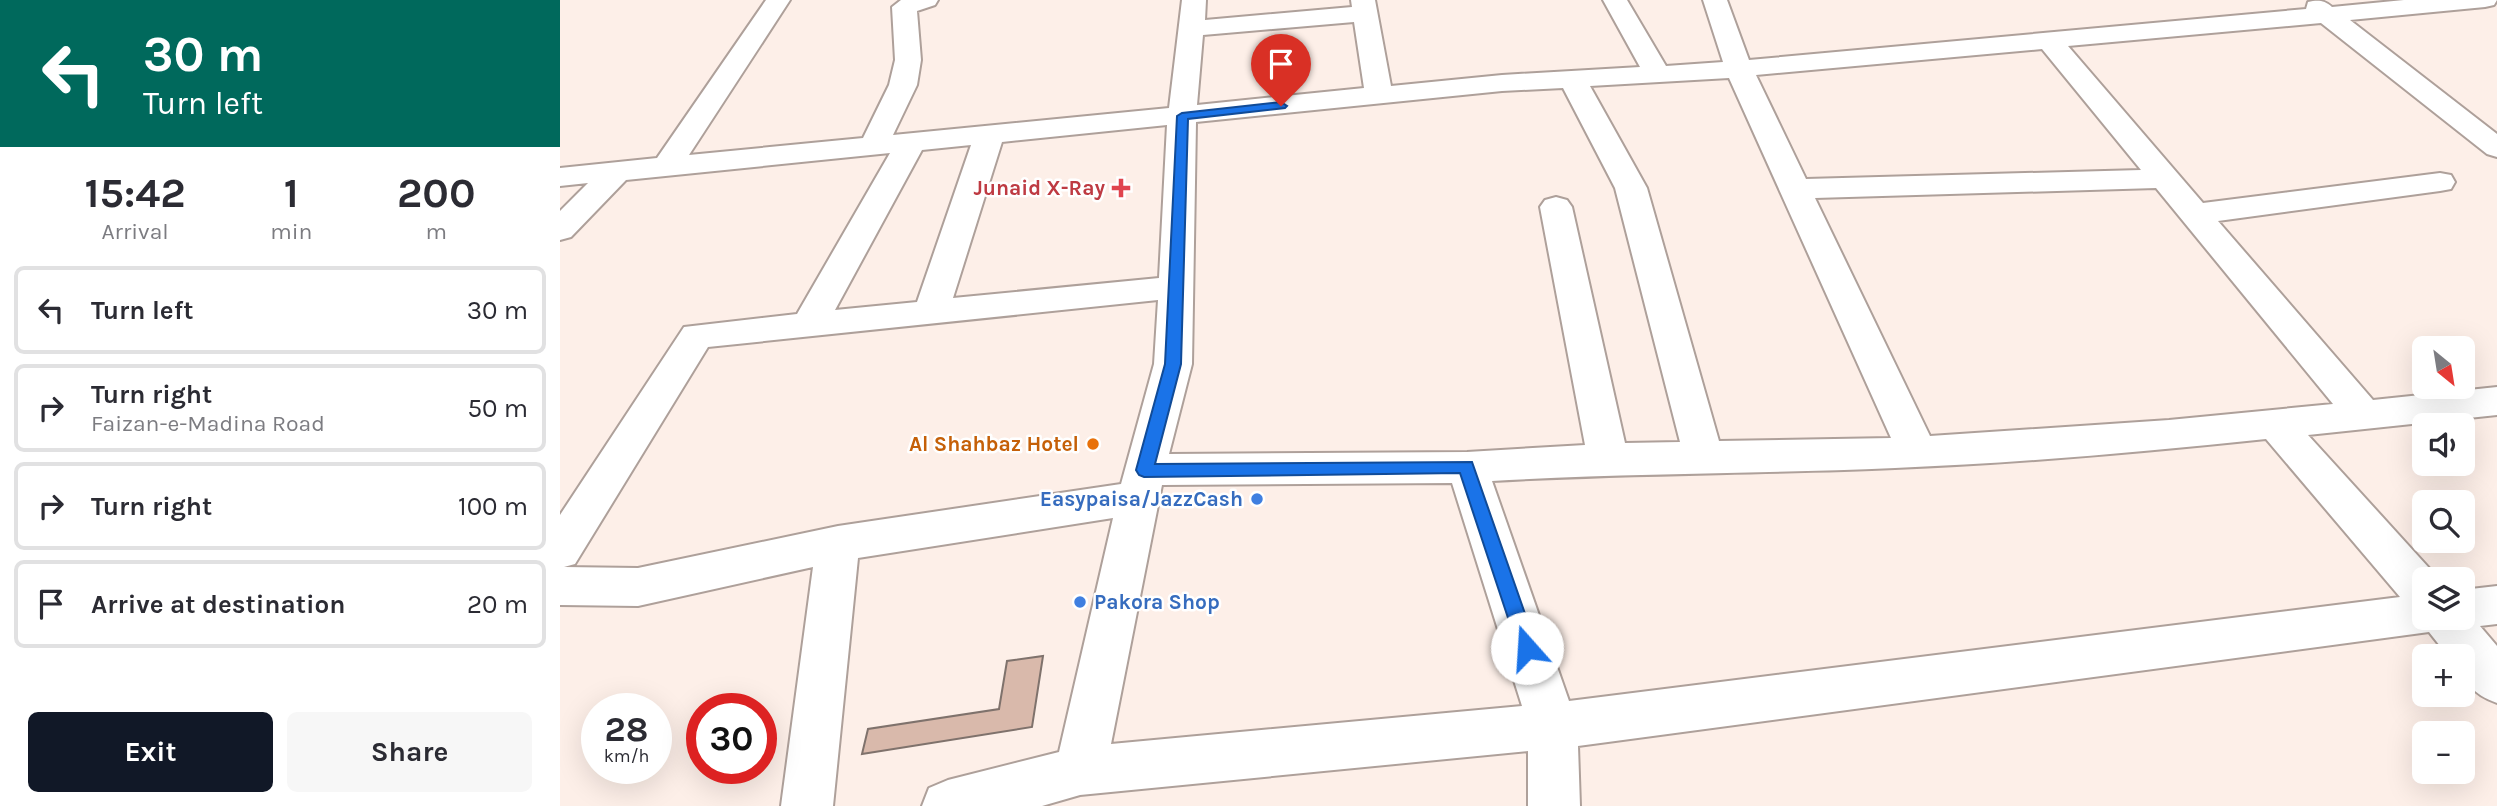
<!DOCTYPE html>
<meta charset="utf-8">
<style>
:root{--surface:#fff;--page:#f7f7f7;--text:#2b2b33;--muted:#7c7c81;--line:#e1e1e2;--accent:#111827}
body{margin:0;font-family:Karla,sans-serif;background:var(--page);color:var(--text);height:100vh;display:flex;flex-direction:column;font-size:26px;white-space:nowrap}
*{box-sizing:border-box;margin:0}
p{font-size:23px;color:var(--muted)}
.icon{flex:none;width:38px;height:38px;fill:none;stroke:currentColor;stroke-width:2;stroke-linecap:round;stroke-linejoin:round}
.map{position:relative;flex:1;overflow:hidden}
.panel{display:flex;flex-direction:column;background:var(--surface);width:560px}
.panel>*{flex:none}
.top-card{background:#00695c;color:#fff;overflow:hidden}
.needle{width:46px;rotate:150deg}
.buttons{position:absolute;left:1852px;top:336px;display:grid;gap:14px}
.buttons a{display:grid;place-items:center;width:63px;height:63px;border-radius:10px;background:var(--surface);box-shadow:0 7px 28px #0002;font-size:35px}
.speed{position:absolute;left:21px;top:693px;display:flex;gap:14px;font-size:35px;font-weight:700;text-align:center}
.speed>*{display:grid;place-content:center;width:91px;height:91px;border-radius:50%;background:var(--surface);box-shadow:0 7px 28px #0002;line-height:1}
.speed small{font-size:18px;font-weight:400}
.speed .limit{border:10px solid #d22;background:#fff;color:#111}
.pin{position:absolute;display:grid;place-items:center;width:60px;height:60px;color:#fff;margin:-72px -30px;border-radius:50% 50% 50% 0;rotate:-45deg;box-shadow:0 0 7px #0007}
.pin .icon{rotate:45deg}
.me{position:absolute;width:77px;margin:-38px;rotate:341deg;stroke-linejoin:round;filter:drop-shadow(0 0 5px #0008)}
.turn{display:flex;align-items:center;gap:24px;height:147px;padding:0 28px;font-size:32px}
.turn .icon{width:91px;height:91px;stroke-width:2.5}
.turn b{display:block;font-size:49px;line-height:60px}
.eta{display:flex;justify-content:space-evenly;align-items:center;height:119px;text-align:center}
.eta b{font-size:42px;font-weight:700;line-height:49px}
.cta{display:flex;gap:14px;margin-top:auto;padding:14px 28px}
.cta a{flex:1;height:80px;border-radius:10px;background:var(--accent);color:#fff;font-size:28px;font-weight:700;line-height:80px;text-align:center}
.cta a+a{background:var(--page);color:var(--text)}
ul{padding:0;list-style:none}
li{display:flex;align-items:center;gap:21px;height:88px;margin:0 14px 10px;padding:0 14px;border:4px solid var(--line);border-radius:10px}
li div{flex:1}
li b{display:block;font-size:26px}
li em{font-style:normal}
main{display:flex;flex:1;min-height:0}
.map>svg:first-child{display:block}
</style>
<main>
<section class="panel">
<div class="top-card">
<div class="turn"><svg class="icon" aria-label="left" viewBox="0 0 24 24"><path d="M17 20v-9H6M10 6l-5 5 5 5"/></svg><div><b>30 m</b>Turn left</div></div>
</div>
<div class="eta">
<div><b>15:42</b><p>Arrival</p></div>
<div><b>1</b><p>min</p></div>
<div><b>200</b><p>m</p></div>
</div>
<ul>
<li><svg class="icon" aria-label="left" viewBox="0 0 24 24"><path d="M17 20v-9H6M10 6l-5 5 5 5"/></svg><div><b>Turn left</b></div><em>30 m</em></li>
<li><svg class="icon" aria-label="right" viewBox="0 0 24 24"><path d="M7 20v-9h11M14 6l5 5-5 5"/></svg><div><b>Turn right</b><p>Faizan-e-Madina Road</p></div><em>50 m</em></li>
<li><svg class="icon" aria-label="right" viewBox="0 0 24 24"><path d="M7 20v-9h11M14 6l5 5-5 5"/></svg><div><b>Turn right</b></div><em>100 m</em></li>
<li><svg class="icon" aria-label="arrive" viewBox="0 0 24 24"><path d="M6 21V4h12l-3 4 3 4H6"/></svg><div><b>Arrive at destination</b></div><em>20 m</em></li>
</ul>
<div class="cta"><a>Exit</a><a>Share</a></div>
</section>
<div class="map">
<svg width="1937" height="806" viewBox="0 0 1937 806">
<rect width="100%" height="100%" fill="#fdefe8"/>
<path fill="#d9b9ab" stroke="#7f726c" stroke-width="2" d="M483,656L472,727L302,754L308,729L439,709L447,661Z"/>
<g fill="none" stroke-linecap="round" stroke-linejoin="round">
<g stroke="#aea09a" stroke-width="4">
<path id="minor" d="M206,0H230L129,155L303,138L329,85L335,60L332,7L341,0H378L375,5L357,11L361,60L357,85L333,135L609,108L622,0H646L645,20L792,7L791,0H815L831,86L942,75L1080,67L1043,0H1067L1106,66L1163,62L1143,0H1167L1189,60L1746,9L1748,2C1758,0 1764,0 1772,7L1844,0H1937L1934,5L1925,7L1790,20L1937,134V157L1927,154L1761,23L1508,46L1643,203L1880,173L1891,175L1895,182L1891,189L1880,191L1658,221L1813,400L1937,387V415L1748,435L1879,579H1864V618H1902V590L1937,586V624L1920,626L1937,646V703C1913,694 1902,683 1902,656H1888L1869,632L1018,746L1020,806H968V751L520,795L482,806H362L369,788L388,780L499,752L553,518L298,558L273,806H221L253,567L78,606L0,605V515L124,327L237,314L330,153L66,180L11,237L0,240V211L28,183L0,186V168L97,158ZM794,22L804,88L637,105L643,35ZM1482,49L1581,170L1246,179L1196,75ZM1169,78L1331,438L1159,441L1087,188L1030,86ZM1003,88L1055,188L1120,442L1065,443L1012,207L1007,200L996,197L985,200L980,207L1025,445L907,452L609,454L632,364L636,122L942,91ZM607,125L599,278L393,298L442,142ZM411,145L357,302L275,310L362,150ZM1596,188L1773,404L1609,420L1370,436L1255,198ZM598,300L594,364L561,484L278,526L78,568L4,567L15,564L148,347ZM1706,439L1840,597L1009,701L932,481C1067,473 1201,474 1335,468C1459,463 1583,452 1706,439ZM892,483L962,706L551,744L602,485Z"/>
</g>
<use href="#minor" fill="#fff" fill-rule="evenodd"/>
</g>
<path fill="#1a73e8" stroke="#114b97" stroke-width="2" d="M721,102L727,106L725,108L628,119L621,364L595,464L912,462L977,648L974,654L967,657L960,654L958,648L900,473L584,477L579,475L576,470L605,364L617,116L622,113Z"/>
<path fill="#e0444e" stroke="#fff" stroke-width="2.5" d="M557.5 177.5h7v7h7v7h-7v7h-7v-7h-7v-7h7z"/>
<circle fill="#e8710a" stroke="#fff" stroke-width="2.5" cx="533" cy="444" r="7"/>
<g fill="#3f7fe0" stroke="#fff" stroke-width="2.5">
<circle cx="697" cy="499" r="7"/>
<circle cx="520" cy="602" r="7"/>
</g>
<g text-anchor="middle" stroke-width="5" stroke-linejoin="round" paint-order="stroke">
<g font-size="21" font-weight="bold" fill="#be3a42" stroke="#fff" text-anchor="end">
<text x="545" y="195">Junaid X-Ray</text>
</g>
<g font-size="21" font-weight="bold" fill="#c56008" stroke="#fff" text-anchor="end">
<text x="519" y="451">Al Shahbaz Hotel</text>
</g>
<g font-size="21" font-weight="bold" fill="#366cbe" stroke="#fff" text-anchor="end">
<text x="683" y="506">Easypaisa/JazzCash</text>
<text x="534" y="609" text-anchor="start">Pakora Shop</text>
</g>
</g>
</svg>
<div class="buttons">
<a><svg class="needle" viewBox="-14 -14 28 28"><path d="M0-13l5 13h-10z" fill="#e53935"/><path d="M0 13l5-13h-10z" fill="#7c7c81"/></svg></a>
<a><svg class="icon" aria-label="sound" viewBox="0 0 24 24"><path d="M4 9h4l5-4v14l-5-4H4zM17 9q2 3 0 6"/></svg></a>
<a><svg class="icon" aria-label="search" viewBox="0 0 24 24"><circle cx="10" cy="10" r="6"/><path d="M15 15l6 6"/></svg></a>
<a><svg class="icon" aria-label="layers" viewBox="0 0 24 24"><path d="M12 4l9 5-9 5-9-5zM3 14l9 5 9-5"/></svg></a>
<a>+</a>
<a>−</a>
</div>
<div class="speed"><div>28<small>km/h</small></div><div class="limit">30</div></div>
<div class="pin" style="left:721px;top:106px;background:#d93025"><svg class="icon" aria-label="arrive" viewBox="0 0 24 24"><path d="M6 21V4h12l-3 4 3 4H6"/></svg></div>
<svg class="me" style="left:967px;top:648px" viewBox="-20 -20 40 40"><circle r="19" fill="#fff"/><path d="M0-13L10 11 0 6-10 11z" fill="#1a73e8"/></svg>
</div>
</main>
